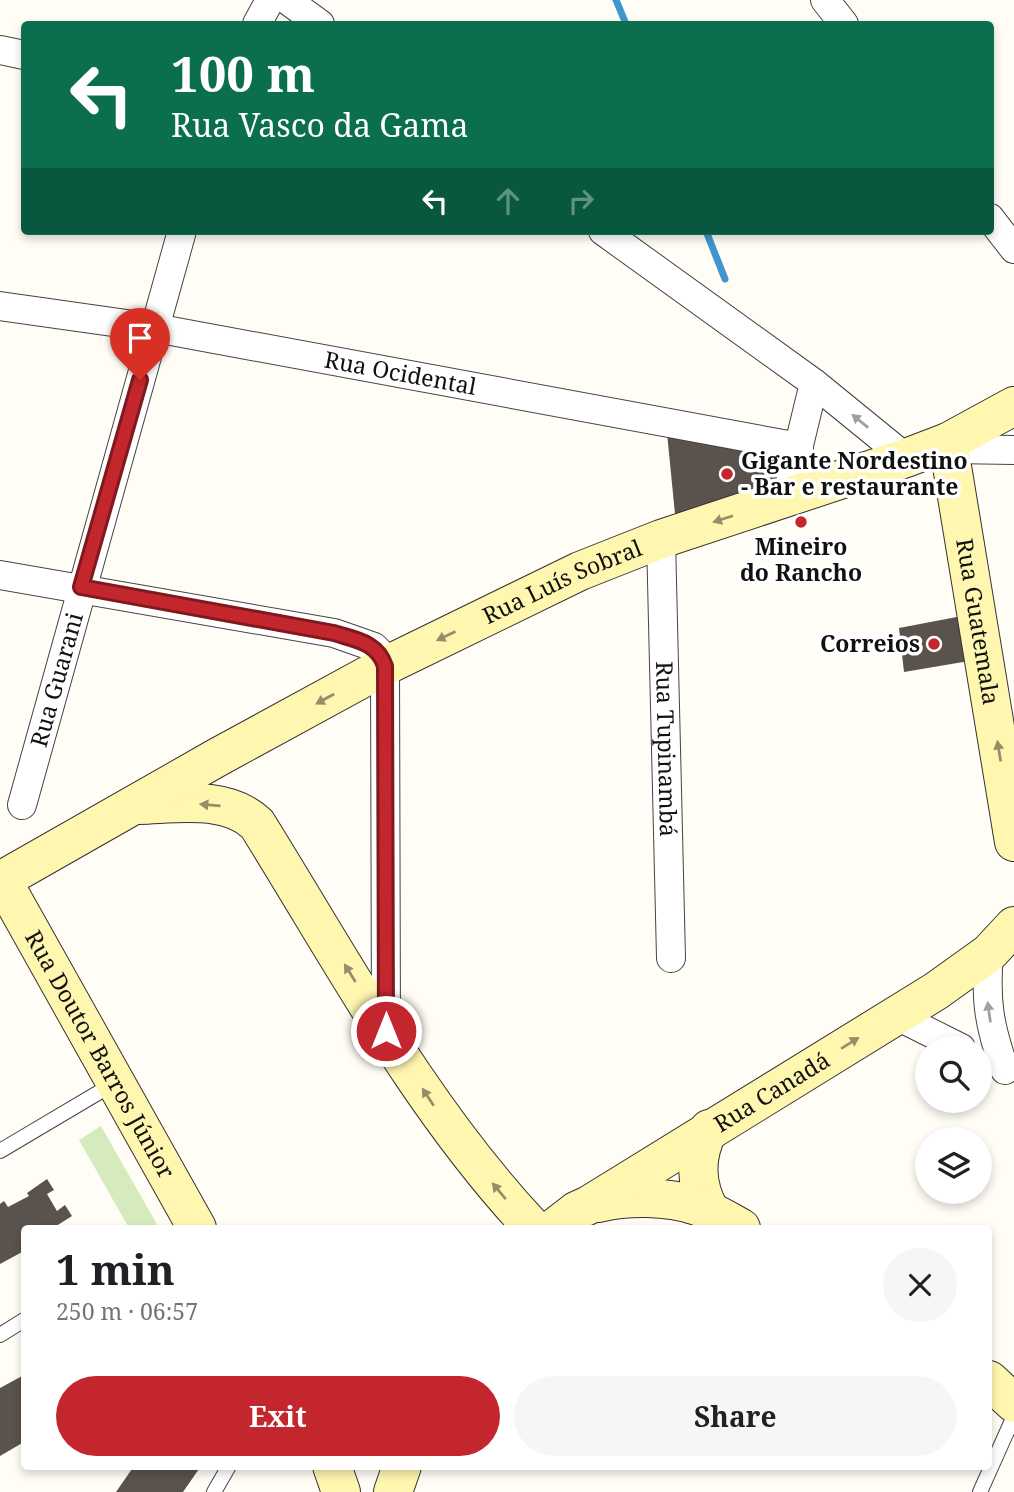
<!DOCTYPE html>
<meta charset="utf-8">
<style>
:root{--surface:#fff;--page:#f6f6f6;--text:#202124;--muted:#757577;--accent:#c4262e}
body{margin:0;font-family:"Noto Serif",serif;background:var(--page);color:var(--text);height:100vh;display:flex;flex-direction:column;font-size:26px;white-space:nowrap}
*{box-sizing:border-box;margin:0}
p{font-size:23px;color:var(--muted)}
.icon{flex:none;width:38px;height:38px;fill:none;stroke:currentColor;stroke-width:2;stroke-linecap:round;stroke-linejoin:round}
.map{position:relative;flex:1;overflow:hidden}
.sheet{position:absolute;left:21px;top:1225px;width:971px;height:245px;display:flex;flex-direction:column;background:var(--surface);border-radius:7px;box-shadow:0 4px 10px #0003}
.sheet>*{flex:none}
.top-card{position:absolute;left:21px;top:21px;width:973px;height:214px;border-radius:7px;box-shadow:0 4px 10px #0003;background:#0b6e4f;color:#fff;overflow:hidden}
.buttons{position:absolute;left:915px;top:1036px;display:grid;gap:14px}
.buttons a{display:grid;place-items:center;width:77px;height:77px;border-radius:50%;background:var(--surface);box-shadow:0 4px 10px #0003;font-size:35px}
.pin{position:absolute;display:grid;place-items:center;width:60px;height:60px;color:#fff;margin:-72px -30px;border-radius:50% 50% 50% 0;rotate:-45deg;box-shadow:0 0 7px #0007}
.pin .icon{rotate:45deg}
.me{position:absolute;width:77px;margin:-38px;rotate:0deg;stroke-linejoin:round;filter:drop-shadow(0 0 5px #0008)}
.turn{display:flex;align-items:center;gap:24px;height:147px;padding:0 35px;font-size:32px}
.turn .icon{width:91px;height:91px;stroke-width:2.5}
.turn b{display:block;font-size:49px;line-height:60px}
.lanes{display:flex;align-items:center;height:66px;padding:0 35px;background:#0003;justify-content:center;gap:35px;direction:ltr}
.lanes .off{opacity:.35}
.round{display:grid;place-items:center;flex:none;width:74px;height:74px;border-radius:37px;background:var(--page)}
.headline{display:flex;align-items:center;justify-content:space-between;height:119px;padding:0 35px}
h1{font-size:42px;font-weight:700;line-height:52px}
.primary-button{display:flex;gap:14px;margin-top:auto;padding:14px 35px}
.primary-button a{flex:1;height:80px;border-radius:42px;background:var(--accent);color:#fff;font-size:28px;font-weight:700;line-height:80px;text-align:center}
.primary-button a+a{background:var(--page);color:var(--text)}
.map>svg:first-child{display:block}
</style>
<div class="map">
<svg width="1014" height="1492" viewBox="0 0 1014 1492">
<rect width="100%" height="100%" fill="#fffdf5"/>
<path fill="#d5ebbd" d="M101,1126L159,1228H129L79,1140Z"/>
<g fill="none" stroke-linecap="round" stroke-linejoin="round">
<g stroke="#3f96cf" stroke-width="7">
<path d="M616,0L626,24"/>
<path d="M706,231L725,279"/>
</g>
</g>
<g fill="#5a524d">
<path d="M667,433L788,454L777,494L676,524Z"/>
<path d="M962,616L969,661L904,672L899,628Z"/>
<path d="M47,1179L54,1190L47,1194L57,1211L65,1205L72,1216L53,1228H24V1251L0,1264V1204L4,1201L8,1207L29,1196L27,1193Z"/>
<path d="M24,1375V1442L0,1456V1388Z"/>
<path d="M134,1466H201L183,1492H116Z"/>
</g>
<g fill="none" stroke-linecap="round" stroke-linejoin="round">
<g stroke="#444" stroke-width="16">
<g id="lane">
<path d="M0,1151L113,1084"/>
<path d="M0,1335L24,1320"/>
<path d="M214,1492L229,1466"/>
<path d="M980,1492L1014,1416"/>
</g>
</g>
<g stroke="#444" stroke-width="30">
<g id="street">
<path d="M287,0L320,24"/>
<path d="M825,0L844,24"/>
<path d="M257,24L270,0"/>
<path d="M0,50L24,55"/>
<path d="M990,218L1014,249"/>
<path d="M603,231L814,383L906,458"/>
<path id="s1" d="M0,306L155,328L799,447"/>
<path d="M950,449L1014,450"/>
<path d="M786,499L814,383"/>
<path id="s2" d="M661,539L671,958"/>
<path d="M0,575L334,633L374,647L379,652L385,666L386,1031"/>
<path id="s3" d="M22,805L182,231"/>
<path d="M989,953C985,1000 989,1026 1005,1070"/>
<path d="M895,1015L961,1048"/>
</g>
</g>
<g stroke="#333" stroke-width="40">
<g id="secondary">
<path id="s4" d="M948,442L1014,842"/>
<path d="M139,805C177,804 227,795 257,824C343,962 421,1109 533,1228"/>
<path id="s5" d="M2,880L218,757L385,666L580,571L661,539L906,458L948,442L1014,406"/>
<path id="s6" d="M2,880L197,1228"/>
<path d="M709,1129C694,1157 695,1184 710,1211"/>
<path d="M598,1203C628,1196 667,1196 697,1206C712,1211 727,1220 741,1228"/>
<path id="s7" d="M554,1228L576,1211L589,1205L936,991L989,953L1014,926"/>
<path d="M989,1380L1014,1403"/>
<path d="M332,1466L341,1492"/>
<path d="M393,1492L402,1466"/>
</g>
</g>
<use href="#lane" stroke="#fff" stroke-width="14"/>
<use href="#street" stroke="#fff" stroke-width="28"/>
<use href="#secondary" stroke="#fff6b0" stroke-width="38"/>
</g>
<defs><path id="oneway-solid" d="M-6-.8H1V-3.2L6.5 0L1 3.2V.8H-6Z" transform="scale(1.75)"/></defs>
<g fill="#a0a0a0">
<use href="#oneway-solid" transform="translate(860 421) rotate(-141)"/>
<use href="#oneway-solid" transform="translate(989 1012) rotate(-98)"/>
</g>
<g fill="#948f68">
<use href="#oneway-solid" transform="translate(723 519) rotate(162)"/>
<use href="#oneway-solid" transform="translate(446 636) rotate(154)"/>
<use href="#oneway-solid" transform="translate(325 699) rotate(151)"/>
<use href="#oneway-solid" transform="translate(999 751) rotate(-99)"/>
<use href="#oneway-solid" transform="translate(210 805) rotate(-175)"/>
<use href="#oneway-solid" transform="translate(350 973) rotate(-122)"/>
<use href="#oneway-solid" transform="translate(850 1043) rotate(-32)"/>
<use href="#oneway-solid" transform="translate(428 1097) rotate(-123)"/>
<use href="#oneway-solid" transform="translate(499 1191) rotate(-130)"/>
</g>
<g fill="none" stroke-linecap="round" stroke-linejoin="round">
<g stroke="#7f191e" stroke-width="18">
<path id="route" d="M140,380L81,587L334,633C356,640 377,642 385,666L386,1031"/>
</g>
<use href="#route" stroke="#c4262e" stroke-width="12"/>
</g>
<g fill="#c4262e" stroke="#fff" stroke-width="2.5">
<circle cx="727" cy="474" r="7"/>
<circle cx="801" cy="522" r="7"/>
<circle cx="934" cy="644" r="7"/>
</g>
<g text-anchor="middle" stroke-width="7" stroke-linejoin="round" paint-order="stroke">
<g font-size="23" fill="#111" stroke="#fff">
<text dy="8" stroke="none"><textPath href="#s1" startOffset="406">Rua Ocidental</textPath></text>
<text dy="8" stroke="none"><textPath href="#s5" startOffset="635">Rua Luís Sobral</textPath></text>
<text dy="8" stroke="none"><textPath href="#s4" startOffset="182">Rua Guatemala</textPath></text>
<text dy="8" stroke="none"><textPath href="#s3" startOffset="130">Rua Guarani</textPath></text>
<text dy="8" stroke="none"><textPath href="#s2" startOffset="210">Rua Tupinambá</textPath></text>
<text dy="8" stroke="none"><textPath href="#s6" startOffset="200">Rua Doutor Barros Júnior</textPath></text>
<text dy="8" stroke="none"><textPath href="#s7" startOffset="257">Rua Canadá</textPath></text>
</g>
<g font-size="23" font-weight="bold" fill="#111" stroke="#fff" text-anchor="start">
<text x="741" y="469">Gigante Nordestino<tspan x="741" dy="26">- Bar e restaurante</tspan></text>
<text x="801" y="555" text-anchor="middle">Mineiro<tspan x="801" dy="26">do Rancho</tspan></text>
<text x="920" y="652" text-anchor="end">Correios</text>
</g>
</g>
</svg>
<div class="buttons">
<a><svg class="icon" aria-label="search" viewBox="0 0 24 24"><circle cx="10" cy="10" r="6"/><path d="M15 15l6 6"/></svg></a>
<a><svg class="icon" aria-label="layers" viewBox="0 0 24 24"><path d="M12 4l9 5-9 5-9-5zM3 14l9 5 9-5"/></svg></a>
</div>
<div class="pin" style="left:140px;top:380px;background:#d93025"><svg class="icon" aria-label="arrive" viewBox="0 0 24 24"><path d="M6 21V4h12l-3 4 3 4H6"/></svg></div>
<svg class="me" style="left:386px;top:1031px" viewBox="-20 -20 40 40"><circle r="17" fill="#c4262e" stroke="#fff" stroke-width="3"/><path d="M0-11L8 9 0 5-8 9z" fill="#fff"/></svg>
<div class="top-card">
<div class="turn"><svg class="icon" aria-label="left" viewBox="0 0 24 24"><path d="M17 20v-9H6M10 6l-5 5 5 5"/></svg><div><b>100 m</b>Rua Vasco da Gama</div></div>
<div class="lanes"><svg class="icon" aria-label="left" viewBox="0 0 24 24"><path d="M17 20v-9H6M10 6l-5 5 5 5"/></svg><svg class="icon off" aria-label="ahead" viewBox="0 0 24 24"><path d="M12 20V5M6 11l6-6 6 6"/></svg><svg class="icon off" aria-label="right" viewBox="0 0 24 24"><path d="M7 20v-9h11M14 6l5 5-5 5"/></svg></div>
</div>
<section class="sheet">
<div class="headline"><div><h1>1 min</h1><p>250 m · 06:57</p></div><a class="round"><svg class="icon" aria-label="close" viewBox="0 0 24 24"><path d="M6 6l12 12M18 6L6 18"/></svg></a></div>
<div class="primary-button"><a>Exit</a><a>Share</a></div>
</section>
</div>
